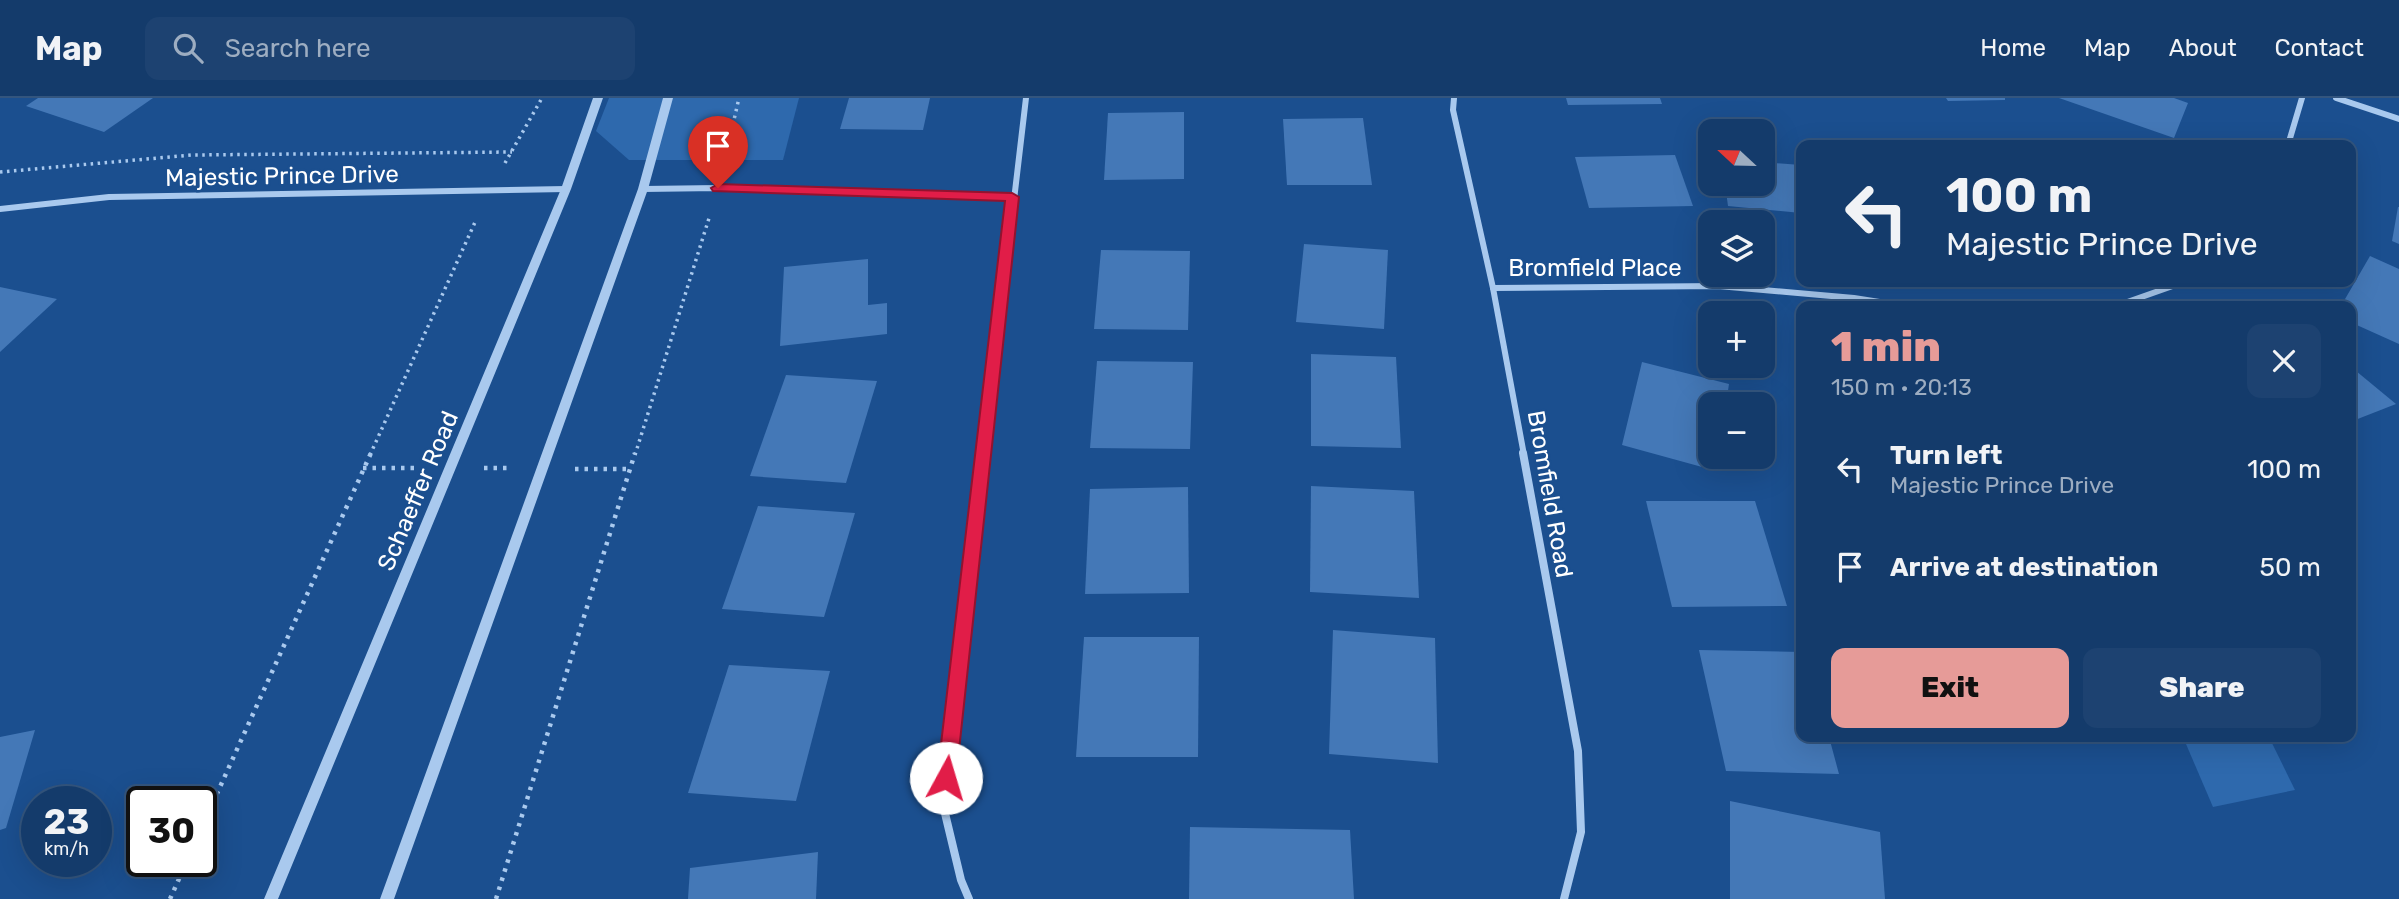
<!DOCTYPE html>
<meta charset="utf-8">
<style>
:root{--surface:#143b6b;--page:#1d4271;--text:#f1f3f6;--muted:#9dadc1;--line:#33557e;--accent:#e69b98}
body{margin:0;font-family:Rubik,sans-serif;background:var(--page);color:var(--text);height:100vh;display:flex;flex-direction:column;font-size:26px;white-space:nowrap}
*{box-sizing:border-box;margin:0}
p{font-size:23px;color:var(--muted)}
.icon{flex:none;width:38px;height:38px;fill:none;stroke:currentColor;stroke-width:2;stroke-linecap:round;stroke-linejoin:round}
.map{position:relative;flex:1;overflow:hidden}
.details{position:absolute;left:1796px;top:203px;width:560px;height:441px;display:flex;flex-direction:column;background:var(--surface);border-radius:14px;box-shadow:0 7px 28px #0002,0 0 0 2px var(--line)}
.details>*{flex:none}
.banner{position:absolute;left:1796px;top:42px;width:560px;height:147px;border-radius:14px;box-shadow:0 7px 28px #0002,0 0 0 2px var(--line);background:#143b6b;color:var(--text);overflow:hidden}
.needle{width:46px;rotate:292deg}
.controls{position:absolute;left:1698px;top:21px;display:grid;gap:14px}
.controls a{display:grid;place-items:center;width:77px;height:77px;border-radius:14px;background:var(--surface);box-shadow:0 7px 28px #0002,0 0 0 2px var(--line);font-size:35px}
.speed{position:absolute;left:21px;top:688px;display:flex;gap:14px;font-size:35px;font-weight:700;text-align:center}
.speed>*{display:grid;place-content:center;width:91px;height:91px;border-radius:50%;background:var(--surface);box-shadow:0 7px 28px #0002,0 0 0 2px var(--line);line-height:1}
.speed small{font-size:18px;font-weight:400}
.speed .limit{border:4px solid #111;border-radius:10px;background:#fff;color:#111}
.pin{position:absolute;display:grid;place-items:center;width:60px;height:60px;color:#fff;margin:-72px -30px;border-radius:50% 50% 50% 0;rotate:-45deg;box-shadow:0 0 7px #0007}
.pin .icon{rotate:45deg}
.me{position:absolute;width:77px;margin:-38px;rotate:6deg;stroke-linejoin:round;filter:drop-shadow(0 0 5px #0008)}
.turn{display:flex;align-items:center;gap:24px;height:147px;padding:0 35px;font-size:32px}
.turn .icon{width:91px;height:91px;stroke-width:2.5}
.turn b{display:block;font-size:49px;line-height:60px}
.round{display:grid;place-items:center;flex:none;width:74px;height:74px;border-radius:14px;background:var(--page)}
.head{display:flex;align-items:center;justify-content:space-between;height:119px;padding:0 35px}
h1{font-size:42px;font-weight:800;line-height:52px;color:var(--accent)}
.action{display:flex;gap:14px;margin-top:auto;padding:14px 35px}
.action a{flex:1;height:80px;border-radius:14px;background:var(--accent);color:#111;font-size:28px;font-weight:800;line-height:80px;text-align:center}
.action a+a{background:var(--page);color:var(--text)}
ul{padding:0;list-style:none}
li{display:flex;align-items:center;gap:21px;height:98px;padding:0 35px}
li div{flex:1}
li b{display:block;font-size:26px}
li em{font-style:normal}
header{display:flex;align-items:center;gap:42px;box-sizing:border-box;height:98px;padding:0 35px;background:var(--surface);border-bottom:2px solid var(--line)}
header strong{font-size:33px}
nav{display:flex;gap:38px;margin-inline-start:auto;font-size:24px}
.search{width:490px;height:63px;background:var(--page);display:flex;align-items:center;gap:18px;box-sizing:border-box;padding:0 24px;border-radius:14px;color:var(--muted);font-size:26px}
.map>svg:first-child{display:block}
</style>
<header>
<strong>Map</strong>
<div class="search"><svg class="icon" aria-label="search" viewBox="0 0 24 24"><circle cx="10" cy="10" r="6"/><path d="M15 15l6 6"/></svg>Search here</div>
<nav><a>Home</a><a>Map</a><a>About</a><a>Contact</a></nav>
</header>
<div class="map">
<svg width="2399" height="801" viewBox="0 0 2399 801">
<rect width="100%" height="100%" fill="#1b4f8f"/>
<g fill="#2e69ad">
<path d="M609,0H799L783,62H629L596,33Z"/>
<path d="M2183,639H2269L2295,692L2213,709Z"/>
</g>
<g fill="#4478b7">
<path d="M38,0H153L104,34L26,8Z"/>
<path d="M849,0H930L923,32L840,31Z"/>
<path d="M1566,0H1660L1662,6L1568,7Z"/>
<path d="M1946,0H2005V2L1948,3Z"/>
<path d="M2059,0H2174L2188,5L2174,40Z"/>
<path d="M1184,14V81L1104,82L1108,15Z"/>
<path d="M1363,20L1372,87H1287L1283,21Z"/>
<path d="M1675,57L1693,108L1589,110L1575,59Z"/>
<path d="M1762,64L1801,67V115L1728,108L1725,86H1762Z"/>
<path d="M2398,109H2399V146L2392,143Z"/>
<path d="M1304,146L1388,152L1384,231L1296,224Z"/>
<path d="M1101,152L1190,153L1188,232L1094,231Z"/>
<path d="M2370,158L2399,171V246L2350,224V208H2341Z"/>
<path d="M868,161V207L887,205V236L780,248L784,169Z"/>
<path d="M0,189L57,201L0,254Z"/>
<path d="M1311,256L1396,259L1401,350L1311,348Z"/>
<path d="M1097,263L1193,264L1190,351L1090,350Z"/>
<path d="M1642,264L1729,286L1726,306H1710V359H1715L1713,372L1622,347Z"/>
<path d="M1795,267L1801,268V336L1798,335Z"/>
<path d="M2350,268L2396,306L2350,324Z"/>
<path d="M786,277L877,283L846,385L750,378Z"/>
<path d="M1311,388L1414,393L1419,500L1310,494Z"/>
<path d="M1188,389L1189,495L1085,496L1090,391Z"/>
<path d="M1646,403H1755L1787,508L1672,509Z"/>
<path d="M758,408L855,415L824,519L722,511Z"/>
<path d="M1333,532L1435,540L1438,665L1329,656Z"/>
<path d="M1084,539H1199L1198,659H1076Z"/>
<path d="M1699,552L1801,554V639H1829L1839,676L1726,673Z"/>
<path d="M729,567L830,573L796,703L688,695Z"/>
<path d="M35,632L6,730L0,732V639Z"/>
<path d="M1730,703L1880,734L1885,801H1730Z"/>
<path d="M1190,729L1350,732L1354,801H1189Z"/>
<path d="M818,754L816,801H688L690,770Z"/>
</g>
<g fill="none" stroke-linecap="round" stroke-linejoin="round">
<g stroke="#a9c9ee" stroke-width="3.5" stroke-dasharray="2.5 4.5" stroke-linecap="butt">
<path d="M725,61L739,0"/>
<path d="M505,65L542,0"/>
<path d="M0,74L192,57L512,54"/>
<path d="M370,357L476,122"/>
<path d="M635,357L710,117"/>
</g>
<g stroke="#a9c9ee" stroke-width="4.5" stroke-dasharray="3.5 6" stroke-linecap="butt">
<path d="M363,370H419"/>
<path d="M484,370H510"/>
<path d="M575,371H630"/>
<path d="M201,731L371,355"/>
<path d="M170,801L187,763"/>
<path d="M496,801L635,355"/>
</g>
<g stroke="#a9c9ee" stroke-width="6">
<path d="M1454,0L1453,12L1493,190L1524,357"/>
<path d="M2336,0L2399,21"/>
<path d="M2288,47L2302,0"/>
<path d="M643,91L718,90L1012,99"/>
<path d="M0,111L109,99L566,91"/>
<path d="M1493,190L1718,188L1854,200L1905,208"/>
<path d="M2116,208L2184,184"/>
<path d="M984,357L1026,0"/>
</g>
<g stroke="#a9c9ee" stroke-width="8">
<path d="M1523,355L1578,653L1581,734L1564,801"/>
<path d="M969,801L961,782L943,707L984,355"/>
</g>
<g fill="#a9c9ee" fill-rule="evenodd">
<path d="M593,0H603L571,91L278,801H264L561,91Z"/>
<path d="M663,0H673L648,91L394,801H380L638,91Z"/>
</g>
</g>
<path fill="#e11d48" stroke="#92132f" stroke-width="2" d="M718,86L1012,95L1019,99L956,680L953,686L946,688L940,686L937,680L1005,103L713,93L711,90Z"/>
<g text-anchor="middle" stroke-width="5" stroke-linejoin="round" paint-order="stroke">
<g font-size="24" fill="#fff" stroke="#1b4f8f">
<text transform="translate(282 78) rotate(-1)" y="8">Majestic Prince Drive</text>
<text x="1595" y="178">Bromfield Place</text>
<text transform="translate(418 393) rotate(-67)" y="8">Schaeffer Road</text>
<text transform="translate(1550 396) rotate(80)" y="8">Bromfield Road</text>
</g>
</g>
</svg>
<div class="controls">
<a><svg class="needle" viewBox="-14 -14 28 28"><path d="M0-13l5 13h-10z" fill="#e53935"/><path d="M0 13l5-13h-10z" fill="#9dadc1"/></svg></a>
<a><svg class="icon" aria-label="layers" viewBox="0 0 24 24"><path d="M12 4l9 5-9 5-9-5zM3 14l9 5 9-5"/></svg></a>
<a>+</a>
<a>−</a>
</div>
<div class="speed"><div>23<small>km/h</small></div><div class="limit">30</div></div>
<div class="pin" style="left:718px;top:90px;background:#d93025"><svg class="icon" aria-label="arrive" viewBox="0 0 24 24"><path d="M6 21V4h12l-3 4 3 4H6"/></svg></div>
<svg class="me" style="left:946px;top:680px" viewBox="-20 -20 40 40"><circle r="19" fill="#fff"/><path d="M0-13L10 11 0 6-10 11z" fill="#e11d48"/></svg>
<div class="banner">
<div class="turn"><svg class="icon" aria-label="left" viewBox="0 0 24 24"><path d="M17 20v-9H6M10 6l-5 5 5 5"/></svg><div><b>100 m</b>Majestic Prince Drive</div></div>
</div>
<section class="details">
<div class="head"><div><h1>1 min</h1><p>150 m · 20:13</p></div><a class="round"><svg class="icon" aria-label="close" viewBox="0 0 24 24"><path d="M6 6l12 12M18 6L6 18"/></svg></a></div>
<ul>
<li><svg class="icon" aria-label="left" viewBox="0 0 24 24"><path d="M17 20v-9H6M10 6l-5 5 5 5"/></svg><div><b>Turn left</b><p>Majestic Prince Drive</p></div><em>100 m</em></li>
<li><svg class="icon" aria-label="arrive" viewBox="0 0 24 24"><path d="M6 21V4h12l-3 4 3 4H6"/></svg><div><b>Arrive at destination</b></div><em>50 m</em></li>
</ul>
<div class="action"><a>Exit</a><a>Share</a></div>
</section>
</div>
